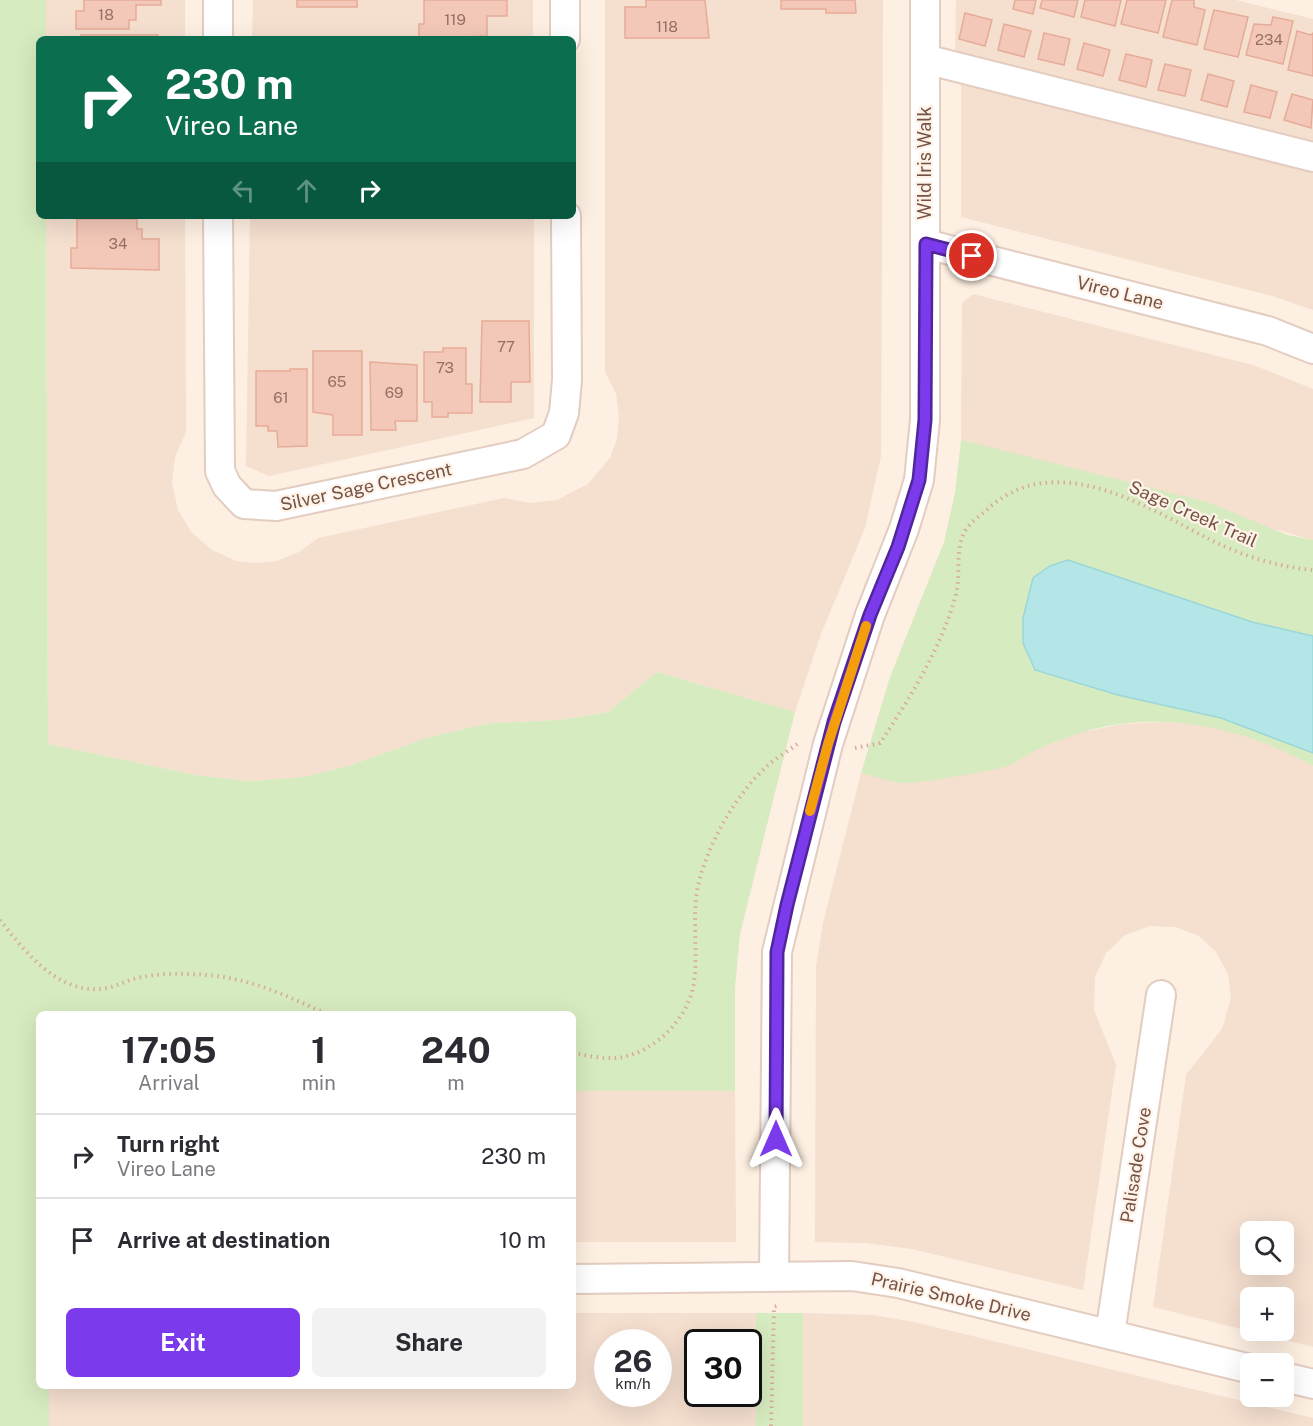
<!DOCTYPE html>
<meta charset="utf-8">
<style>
:root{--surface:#fff;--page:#f2f2f3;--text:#2b2b33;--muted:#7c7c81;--line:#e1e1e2;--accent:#7c3aed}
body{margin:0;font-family:"Public Sans",sans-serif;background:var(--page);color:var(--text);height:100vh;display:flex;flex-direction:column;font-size:22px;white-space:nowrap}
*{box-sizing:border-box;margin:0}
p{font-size:20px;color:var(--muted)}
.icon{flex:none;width:33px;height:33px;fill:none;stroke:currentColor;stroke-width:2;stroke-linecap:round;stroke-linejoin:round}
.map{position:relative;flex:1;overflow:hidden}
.side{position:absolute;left:36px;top:1011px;width:540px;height:378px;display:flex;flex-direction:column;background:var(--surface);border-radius:9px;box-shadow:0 6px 24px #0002}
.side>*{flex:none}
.banner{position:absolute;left:36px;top:36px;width:540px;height:183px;border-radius:9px;box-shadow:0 6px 24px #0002;background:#0b6e4f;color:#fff;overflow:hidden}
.tools{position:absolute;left:1240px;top:1221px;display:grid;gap:12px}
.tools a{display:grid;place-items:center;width:54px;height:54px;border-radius:9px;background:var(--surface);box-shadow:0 6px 24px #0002;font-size:30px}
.speed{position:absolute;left:594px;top:1329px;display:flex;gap:12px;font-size:30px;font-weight:700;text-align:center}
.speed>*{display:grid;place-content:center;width:78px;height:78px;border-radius:50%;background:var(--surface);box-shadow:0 6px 24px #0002;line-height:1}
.speed small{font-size:15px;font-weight:400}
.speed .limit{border:3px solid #111;border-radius:9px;background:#fff;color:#111}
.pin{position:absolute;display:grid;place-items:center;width:51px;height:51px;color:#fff;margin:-26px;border:3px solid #fff;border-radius:50%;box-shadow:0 2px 6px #0007}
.me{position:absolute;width:66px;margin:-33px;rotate:0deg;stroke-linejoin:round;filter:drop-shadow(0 0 4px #0008)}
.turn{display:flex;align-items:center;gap:21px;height:126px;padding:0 30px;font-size:27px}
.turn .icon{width:78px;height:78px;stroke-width:2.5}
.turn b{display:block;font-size:42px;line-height:51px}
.lanes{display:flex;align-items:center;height:57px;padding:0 30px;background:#0003;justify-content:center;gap:30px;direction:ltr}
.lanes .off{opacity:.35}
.eta{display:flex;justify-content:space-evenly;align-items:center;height:102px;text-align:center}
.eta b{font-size:36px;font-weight:700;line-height:42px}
.action{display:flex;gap:12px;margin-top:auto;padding:12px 30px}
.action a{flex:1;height:69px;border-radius:9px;background:var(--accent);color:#fff;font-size:24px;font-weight:700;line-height:69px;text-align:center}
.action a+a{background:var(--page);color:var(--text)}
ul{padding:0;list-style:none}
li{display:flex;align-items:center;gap:18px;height:84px;padding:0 30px;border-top:2px solid var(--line)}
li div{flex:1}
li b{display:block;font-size:22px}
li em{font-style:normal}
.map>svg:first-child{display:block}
</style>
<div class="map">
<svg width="1313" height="1426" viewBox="0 0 1313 1426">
<rect width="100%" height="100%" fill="#fdefe1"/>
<g fill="#f5dfcf" fill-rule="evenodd">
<rect x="46" y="0" width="139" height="39"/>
<path d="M253,0H533V39H252Z"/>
<path d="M605,0H883L881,456L865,528L821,634L795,712L657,672L608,712L560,720L490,723L426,738L349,766L303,777L249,781L196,775L48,744L46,216H185L186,432L175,457L172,483L178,510L192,533L212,550L236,561L257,563L277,561L299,552L318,538L504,498L530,503L557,500L588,484L610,458L617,439L619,417L616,393L605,372Z"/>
<path d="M956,0H1236L1313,19V145L955,53Z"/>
<path d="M961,80L1313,170V310L1272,296L961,217Z"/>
<path d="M250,216H534V418L269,476L246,466Z"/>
<path d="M973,294L1253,365L1313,389V540L961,440L962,303Z"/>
<path d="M1165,722L1204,725L1244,734L1286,751L1313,766V1347L1153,1307L1186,1075L1222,1029L1231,998L1228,974L1216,952L1199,936L1176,927L1150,926L1125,935L1106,953L1095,977L1094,1010L1116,1065L1083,1290L912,1249L865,1243L815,1242L816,967L823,923L861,773L903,783L1005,767L1042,747L1082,732L1123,724ZM1251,1232H1284V1264H1251ZM1251,1298H1284V1330H1251Z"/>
<path d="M573,1091H735L736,1242H573Z"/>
<path d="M573,1313H756V1426H49V1386H573ZM608,1342H658V1394H608ZM698,1342H748V1394H698Z"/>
<path d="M803,1313L872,1315L914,1322L1313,1418V1426H803Z"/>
</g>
<g fill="#d7ebc0">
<path d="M0,0H46V39H39V216H46L48,744L196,775L249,781L303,777L349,766L426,738L490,723L560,720L608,712L657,672L795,712L740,934L735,988V1091H573V1014H39V1386H49V1426H0Z"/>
<path d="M961,440L1207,502L1288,535L1313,540V766C1243,727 1159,708 1080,733C1067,738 1053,742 1041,748C1029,753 1017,763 1005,767C991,771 912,785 901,783C887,781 874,776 861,773L890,677L944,542L955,493Z"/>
<rect x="756" y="1313" width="47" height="113"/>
</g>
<path fill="#b5e6e7" stroke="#9bd7d9" stroke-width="1.5" d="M1068,560L1252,622L1313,636V753L1221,718L1118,695L1035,670L1023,643V618L1033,578L1050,566Z"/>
<g fill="#f3c8b8" stroke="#e6ac98" stroke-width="1.5">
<path d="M84,0H161V5H136V20H129V29H76V11H84Z"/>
<rect x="297" y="0" width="60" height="7"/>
<path d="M424,0H507V16H487V36L419,39V24H424Z"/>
<path d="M646,0H705L709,38H625V7H646Z"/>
<path d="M781,0H855L856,13H826V9H781Z"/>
<path d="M1015,0H1036L1033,14L1013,9Z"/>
<path d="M1042,0H1078L1074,17L1040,8Z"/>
<path d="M1085,0H1121L1115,26L1081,17Z"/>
<path d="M1127,0H1166L1158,33L1121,24Z"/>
<path d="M1172,0H1194V7L1205,10L1197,45L1163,37Z"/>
<path d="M1214,10L1248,17L1238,57L1204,49Z"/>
<path d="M965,13L992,20L985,46L959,39Z"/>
<path d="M1273,17L1293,21L1283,64L1246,55L1254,24L1271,25Z"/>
<path d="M1004,24L1031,31L1024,57L998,50Z"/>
<path d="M1297,31L1311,35L1313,33V76L1288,70Z"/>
<path d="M1044,33L1070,39L1064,65L1038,59Z"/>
<rect x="81" y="35" width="77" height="4"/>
<path d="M1084,43L1110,50L1103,76L1077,69Z"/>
<path d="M1126,54L1152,60L1146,87L1119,80Z"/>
<path d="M1165,64L1191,70L1185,96L1158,90Z"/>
<path d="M1208,74L1234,81L1227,107L1201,100Z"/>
<path d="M1251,85L1277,92L1270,118L1244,112Z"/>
<path d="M1292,94L1313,100L1311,128L1284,120Z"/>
<path d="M77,219H137V229H142V239H159V270L71,268V248H77Z"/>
<path d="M482,321H529L530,382H511V402H480Z"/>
<path d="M443,348H466V384H472V413H448V417H432V402H424V352H443Z"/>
<path d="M313,351H362V435H333V415L313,412Z"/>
<path d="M370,362L417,365V421H395L396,430H371Z"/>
<path d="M290,369H307V446L278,447L277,431H268V426H256V371H290Z"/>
</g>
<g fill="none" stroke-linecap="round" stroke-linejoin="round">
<g stroke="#e3ccc0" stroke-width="32">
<g id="minor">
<path d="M218,0V39"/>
<path d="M565,0V39"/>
<path d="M925,59L1313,157"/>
<path d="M218,216L220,471L227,486L244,504L276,506L523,454L556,435L564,413L567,380L566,216"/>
<path d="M926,244L1268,331L1313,349"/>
<path d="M774,1276L777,952L828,744L870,615L904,529L919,480L925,420V0"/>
<path d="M573,1279L852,1276L898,1283L1251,1369"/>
<path d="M1110,1334L1161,995"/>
<path d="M1284,1377L1313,1384"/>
</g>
</g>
<g stroke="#d8ab9b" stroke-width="4" stroke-dasharray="1.5 4.5" stroke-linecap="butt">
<path d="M855,748L880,743C910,698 940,650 955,598C962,577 954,551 965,531C971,521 983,514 991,506C1058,450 1145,506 1209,539C1240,555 1278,567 1313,570"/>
<path d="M0,920C25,952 60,997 107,988C116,986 124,982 133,979C156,973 182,973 206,975C250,978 287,996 327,1014"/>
<path d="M573,1053C590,1056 610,1061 627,1056C659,1048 690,1015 694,982C699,947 690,913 700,878C711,838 737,794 767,766C777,757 790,750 800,742"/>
<path d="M771,1426L774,1307L777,1306"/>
</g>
<use href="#minor" stroke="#fff" stroke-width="28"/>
</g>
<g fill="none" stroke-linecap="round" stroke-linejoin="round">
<g stroke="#51269a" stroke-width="15">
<path id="route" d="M776,1139L777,952L787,905L834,722L870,615L898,547L919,480L925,420L926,244L972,256"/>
</g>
<use href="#route" stroke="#7c3aed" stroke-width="10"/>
<path stroke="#f59e0b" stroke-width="10" d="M810,811L828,744L866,626"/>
</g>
<g text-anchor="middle" stroke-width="4.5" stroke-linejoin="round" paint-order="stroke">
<g font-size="15" fill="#947063">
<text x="106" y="20">18</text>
<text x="455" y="25">119</text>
<text x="667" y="32">118</text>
<text x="1269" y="45">234</text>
<text x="118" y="249">34</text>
<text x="506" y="352">77</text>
<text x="445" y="373">73</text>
<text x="337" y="387">65</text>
<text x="394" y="398">69</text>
<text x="281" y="403">61</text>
</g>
<g font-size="18" fill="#755247" stroke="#fff3e8">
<text transform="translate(925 163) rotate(-90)" y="6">Wild Iris Walk</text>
<text transform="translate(1120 293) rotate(14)" y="6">Vireo Lane</text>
<text transform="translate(366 487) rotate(-12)" y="6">Silver Sage Crescent</text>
<text transform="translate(1193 514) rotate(24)" y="6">Sage Creek Trail</text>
<text transform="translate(1136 1165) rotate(-81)" y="6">Palisade Cove</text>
<text transform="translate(951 1297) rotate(13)" y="6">Prairie Smoke Drive</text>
</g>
</g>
</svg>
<div class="tools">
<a><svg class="icon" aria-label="search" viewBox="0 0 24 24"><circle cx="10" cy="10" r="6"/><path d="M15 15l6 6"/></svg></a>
<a>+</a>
<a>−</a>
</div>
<div class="speed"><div>26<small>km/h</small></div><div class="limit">30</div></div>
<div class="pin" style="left:972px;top:256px;background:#d93025"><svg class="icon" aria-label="arrive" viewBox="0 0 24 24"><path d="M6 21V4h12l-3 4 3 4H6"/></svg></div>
<svg class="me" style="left:776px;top:1139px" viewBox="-20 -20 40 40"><path d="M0-17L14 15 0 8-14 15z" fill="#7c3aed" stroke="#fff" stroke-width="4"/></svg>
<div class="banner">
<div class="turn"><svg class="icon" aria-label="right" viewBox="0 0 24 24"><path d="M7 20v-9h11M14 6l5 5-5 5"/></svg><div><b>230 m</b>Vireo Lane</div></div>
<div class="lanes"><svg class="icon off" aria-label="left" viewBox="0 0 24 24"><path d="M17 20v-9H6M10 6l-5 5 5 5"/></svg><svg class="icon off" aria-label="ahead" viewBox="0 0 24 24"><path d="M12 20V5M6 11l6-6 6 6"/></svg><svg class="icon" aria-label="right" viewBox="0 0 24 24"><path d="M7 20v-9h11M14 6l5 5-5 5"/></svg></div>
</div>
<section class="side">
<div class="eta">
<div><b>17:05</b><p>Arrival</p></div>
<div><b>1</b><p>min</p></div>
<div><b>240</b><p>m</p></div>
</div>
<ul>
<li><svg class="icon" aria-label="right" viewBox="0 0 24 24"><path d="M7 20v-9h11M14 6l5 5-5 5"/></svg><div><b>Turn right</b><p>Vireo Lane</p></div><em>230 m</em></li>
<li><svg class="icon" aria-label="arrive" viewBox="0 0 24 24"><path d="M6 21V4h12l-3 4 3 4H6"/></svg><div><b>Arrive at destination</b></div><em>10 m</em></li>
</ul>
<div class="action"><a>Exit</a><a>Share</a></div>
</section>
</div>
